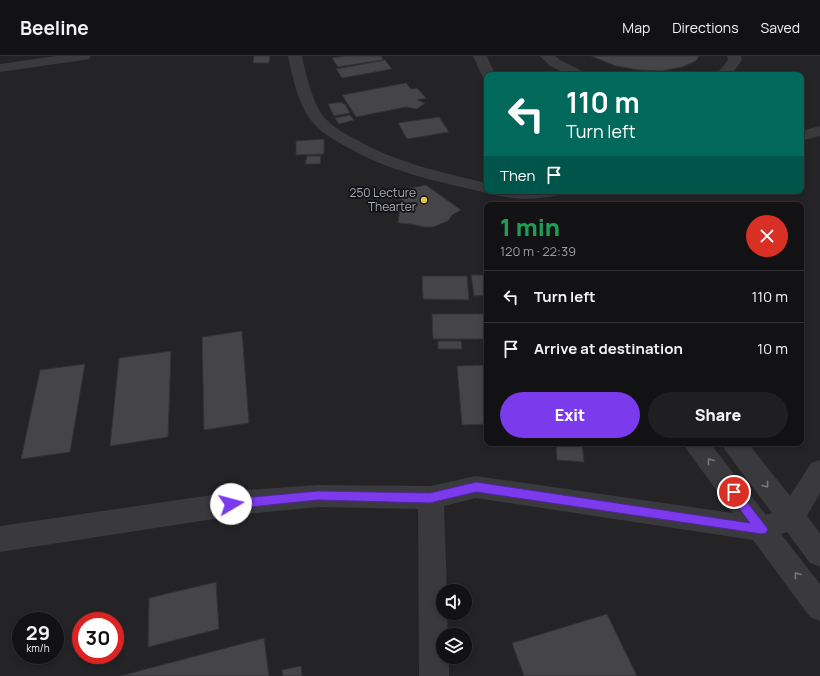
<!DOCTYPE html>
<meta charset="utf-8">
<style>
:root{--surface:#121113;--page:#1f1f21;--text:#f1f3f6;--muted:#9c9da0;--line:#313133;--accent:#7c3aed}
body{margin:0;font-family:Manrope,sans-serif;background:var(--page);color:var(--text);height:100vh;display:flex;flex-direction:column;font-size:15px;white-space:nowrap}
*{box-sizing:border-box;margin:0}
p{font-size:13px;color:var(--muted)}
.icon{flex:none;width:22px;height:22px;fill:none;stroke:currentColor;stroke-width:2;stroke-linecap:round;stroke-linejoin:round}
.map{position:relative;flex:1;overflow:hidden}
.details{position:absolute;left:484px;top:146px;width:320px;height:244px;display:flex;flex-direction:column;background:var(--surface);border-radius:8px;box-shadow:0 2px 6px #0003,0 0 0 1px var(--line)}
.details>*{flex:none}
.guide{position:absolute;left:484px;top:16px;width:320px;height:122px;border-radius:8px;box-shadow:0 2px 6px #0003,0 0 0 1px var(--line);background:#00695c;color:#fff;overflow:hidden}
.fabs{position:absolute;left:436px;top:528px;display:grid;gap:8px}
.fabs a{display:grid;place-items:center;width:36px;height:36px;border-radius:50%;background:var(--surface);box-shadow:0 2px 6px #0003,0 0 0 1px var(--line);font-size:20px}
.speed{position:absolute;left:12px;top:556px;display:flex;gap:8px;font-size:20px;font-weight:700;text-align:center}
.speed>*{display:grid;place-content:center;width:52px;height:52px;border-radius:50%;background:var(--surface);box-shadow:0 2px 6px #0003,0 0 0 1px var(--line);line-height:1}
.speed small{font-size:10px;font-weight:400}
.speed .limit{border:6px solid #d22;background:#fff;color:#111}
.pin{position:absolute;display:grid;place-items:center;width:34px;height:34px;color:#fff;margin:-17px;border:2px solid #fff;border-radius:50%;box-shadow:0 1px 4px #0007}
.me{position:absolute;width:44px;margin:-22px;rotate:82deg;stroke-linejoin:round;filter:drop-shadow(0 0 3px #0008)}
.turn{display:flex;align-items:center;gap:14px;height:84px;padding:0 16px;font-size:18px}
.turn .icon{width:52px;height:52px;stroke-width:2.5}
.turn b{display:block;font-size:28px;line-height:34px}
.then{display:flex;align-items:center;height:38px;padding:0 16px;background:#0003;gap:8px;font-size:15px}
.round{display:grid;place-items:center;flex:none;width:42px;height:42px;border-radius:21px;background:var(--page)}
.headline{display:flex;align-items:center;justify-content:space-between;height:68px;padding:0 16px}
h1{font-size:24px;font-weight:800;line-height:30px;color:#1e9e55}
.action{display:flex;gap:8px;margin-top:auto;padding:8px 16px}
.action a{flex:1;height:46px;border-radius:24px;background:var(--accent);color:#fff;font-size:16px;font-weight:800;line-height:46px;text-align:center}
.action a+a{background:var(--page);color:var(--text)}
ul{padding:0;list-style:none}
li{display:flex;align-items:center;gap:12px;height:52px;padding:0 16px;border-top:1px solid var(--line)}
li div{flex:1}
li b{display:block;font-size:15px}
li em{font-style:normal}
header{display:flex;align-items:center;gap:24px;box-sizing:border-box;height:56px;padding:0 20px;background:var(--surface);border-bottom:1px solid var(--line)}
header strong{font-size:19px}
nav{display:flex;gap:22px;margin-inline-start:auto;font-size:14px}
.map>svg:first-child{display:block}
</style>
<header>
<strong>Beeline</strong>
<nav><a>Map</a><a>Directions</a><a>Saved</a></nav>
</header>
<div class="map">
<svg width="820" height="620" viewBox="0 0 820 620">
<rect width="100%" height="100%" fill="#181719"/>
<path fill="#242426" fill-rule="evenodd" d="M0,0H820V620H0ZM487,19H801V135H487ZM487,149H801V387H487ZM443,535H465V557H443ZM21,565H55V599H21ZM81,565H115V599H81ZM443,579H465V601H443Z"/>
<g fill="#454549" stroke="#323235">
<path d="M254,0H270L269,7H253Z"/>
<path d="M346,0H381L383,4L338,11L332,2Z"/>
<path d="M591,0H699L696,5L682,11L662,15L639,14L616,10Z"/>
<path d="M385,4L392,13L342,22L336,13Z"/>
<path d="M406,27L411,33L417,32L426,42L417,44L425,47L417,53L406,51L356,61L342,39Z"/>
<path d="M342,46L343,48H345L350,57L334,60L328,48Z"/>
<path d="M350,59L354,64L339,68L335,62Z"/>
<path d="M439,61L449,76L407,83L398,67Z"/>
<path d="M324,83V98L296,99V85Z"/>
<path d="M307,100H321L320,108H305Z"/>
<path d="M426,129L461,154L452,159L448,165L433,171H424L411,168L398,167L402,134Z"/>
<path d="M471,219H487V239L474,240Z"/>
<path d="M422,220H467L469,244L423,243Z"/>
<path d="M432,258H487V283H433Z"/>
<path d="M242,275L249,367L204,374L202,281Z"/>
<path d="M438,285H461L462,293H438Z"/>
<path d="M171,295L168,381L110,390L119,302Z"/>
<path d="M85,308L70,396L21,403L40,314Z"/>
<path d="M487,309V368L462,369L457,310Z"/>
<path d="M556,387H582L584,406L557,404Z"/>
<path d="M216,526L219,573L148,591L149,542Z"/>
<path d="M607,558L637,620H524L512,587Z"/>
<path d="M264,582L269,620H120Z"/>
<path d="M301,610L302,620H283L282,614Z"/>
</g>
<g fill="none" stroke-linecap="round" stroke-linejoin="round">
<g fill="#39393e" fill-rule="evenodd">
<path d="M56,0H91L89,3L84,4L0,16V8Z"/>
<path d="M288,0H302C306,18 312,45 323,60C332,70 343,77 355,83C397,107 440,116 487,127V135H562L559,139C538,144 516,144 495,139L493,136L487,137C436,125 389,116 343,89C331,82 319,75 310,63C298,47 292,20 288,0Z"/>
<path d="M473,0H487L495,19H487V23L483,22Z"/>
<path d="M540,0H555L560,4L584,16L586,19H568L550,10Z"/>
<path d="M727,0H741L742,4L731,19H713L715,16L720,14L728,4Z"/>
<path d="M820,70V80L801,85V75Z"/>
<path d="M684,387H710L766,459L772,457L725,394L722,387H748L790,440L811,407L820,404V437L807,460L820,477V511L810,507L787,476L781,478L820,528V565L810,561L753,484L476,442L444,450L447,535H443V557H447L448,579H443V601H449V620H419L418,453L318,451L246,458L0,496V470L246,434L318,429L431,430L476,420L733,457L687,394Z"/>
</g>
</g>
<defs><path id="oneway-chevron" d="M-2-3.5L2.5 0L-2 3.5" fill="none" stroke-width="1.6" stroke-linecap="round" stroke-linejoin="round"/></defs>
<g stroke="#787981">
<use href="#oneway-chevron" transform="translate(710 405) rotate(-127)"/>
<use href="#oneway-chevron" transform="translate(766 429) rotate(53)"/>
<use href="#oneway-chevron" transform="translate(797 519) rotate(-127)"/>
</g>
<path fill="#7c3aed" stroke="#51269a" d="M476,426L750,467L730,440L728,436L730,433L734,432L737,433L768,473L766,477L762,478L476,436L430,447L318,444L231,453L227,452L225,448L227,445L231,443L318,435L430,437Z"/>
<circle fill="#dfc649" stroke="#131214" stroke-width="1.5" cx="424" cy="144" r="4"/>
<g text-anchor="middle" stroke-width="3.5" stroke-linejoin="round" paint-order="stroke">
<g font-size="12" fill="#abadb8" stroke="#131214" text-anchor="end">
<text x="416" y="141">250 Lecture<tspan x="416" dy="14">Thearter</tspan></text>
</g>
</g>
</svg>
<div class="fabs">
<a><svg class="icon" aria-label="sound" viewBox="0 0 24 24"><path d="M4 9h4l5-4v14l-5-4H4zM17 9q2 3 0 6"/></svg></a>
<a><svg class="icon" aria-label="layers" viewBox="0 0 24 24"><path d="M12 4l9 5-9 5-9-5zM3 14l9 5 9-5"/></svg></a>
</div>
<div class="speed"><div>29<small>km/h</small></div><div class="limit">30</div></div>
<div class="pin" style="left:734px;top:436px;background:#d93025"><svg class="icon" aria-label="arrive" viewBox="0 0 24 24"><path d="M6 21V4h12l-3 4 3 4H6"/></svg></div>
<svg class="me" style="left:231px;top:448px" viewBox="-20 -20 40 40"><circle r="19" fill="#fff"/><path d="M0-13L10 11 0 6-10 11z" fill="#7c3aed"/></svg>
<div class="guide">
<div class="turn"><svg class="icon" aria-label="left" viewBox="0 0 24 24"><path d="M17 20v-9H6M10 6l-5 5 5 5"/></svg><div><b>110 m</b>Turn left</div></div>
<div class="then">Then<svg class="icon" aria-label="arrive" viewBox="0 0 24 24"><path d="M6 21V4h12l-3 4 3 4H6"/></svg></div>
</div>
<section class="details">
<div class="headline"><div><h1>1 min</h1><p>120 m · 22:39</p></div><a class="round" style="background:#d93025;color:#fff"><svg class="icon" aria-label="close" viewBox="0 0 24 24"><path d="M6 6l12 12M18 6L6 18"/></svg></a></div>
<ul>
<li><svg class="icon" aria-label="left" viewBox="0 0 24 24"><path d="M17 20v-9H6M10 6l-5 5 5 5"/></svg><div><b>Turn left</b></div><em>110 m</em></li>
<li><svg class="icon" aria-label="arrive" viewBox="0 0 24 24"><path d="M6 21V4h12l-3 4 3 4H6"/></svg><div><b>Arrive at destination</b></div><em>10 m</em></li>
</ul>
<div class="action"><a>Exit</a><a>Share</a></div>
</section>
</div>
